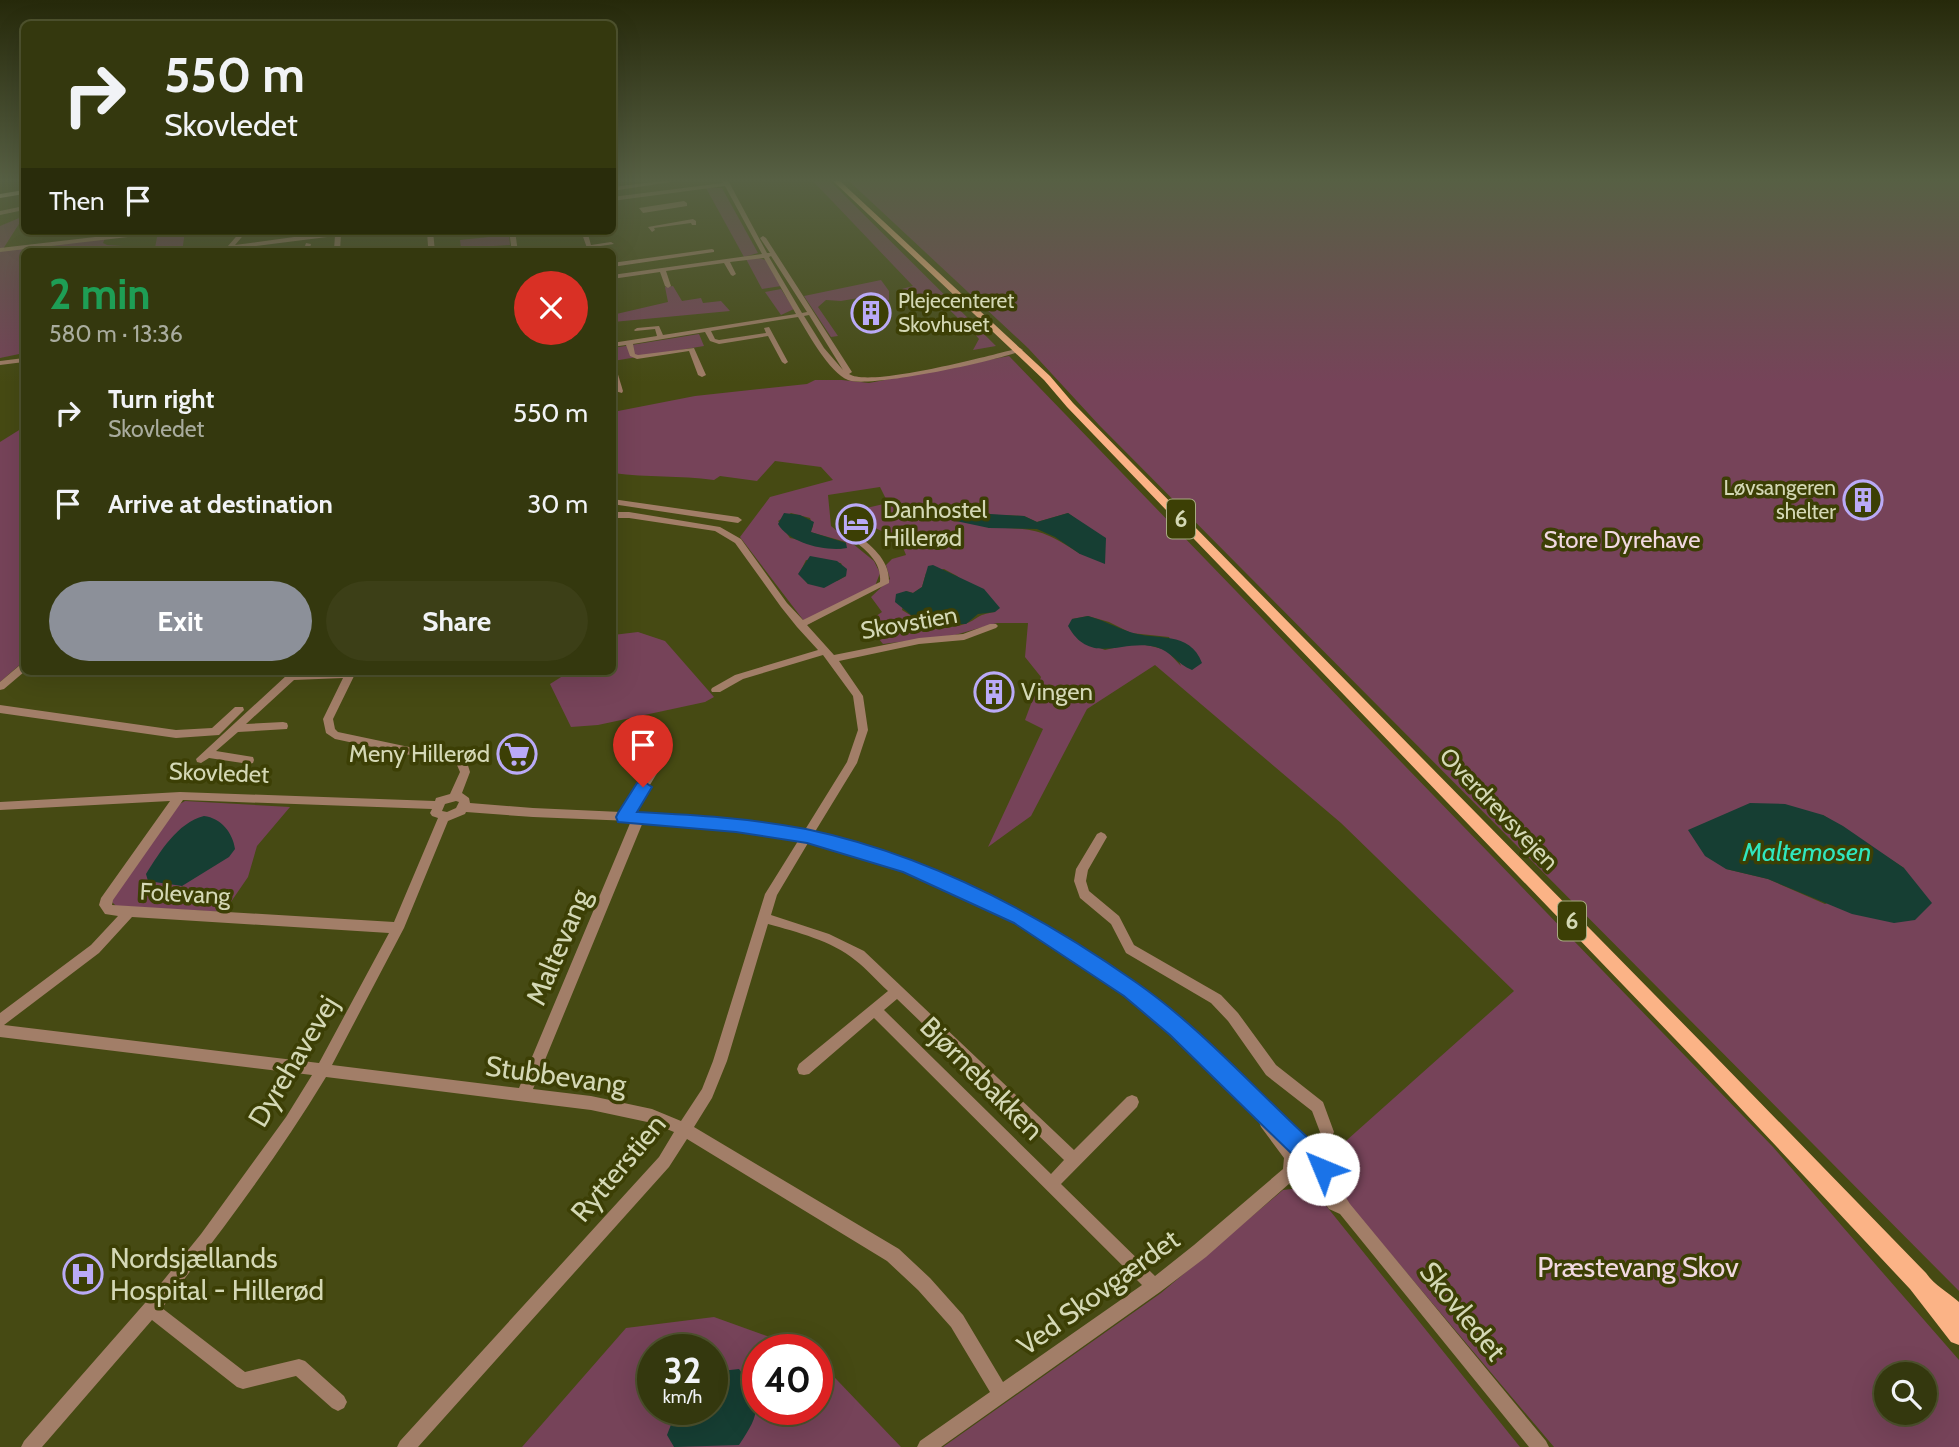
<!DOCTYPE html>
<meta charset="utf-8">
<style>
:root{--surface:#34380e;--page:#3c3f17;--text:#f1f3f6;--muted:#a9ac9e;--line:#4e522e;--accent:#8c9099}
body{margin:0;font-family:Cabin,sans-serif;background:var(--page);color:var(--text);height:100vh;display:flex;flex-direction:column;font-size:26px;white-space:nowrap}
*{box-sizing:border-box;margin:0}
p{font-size:23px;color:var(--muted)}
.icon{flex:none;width:38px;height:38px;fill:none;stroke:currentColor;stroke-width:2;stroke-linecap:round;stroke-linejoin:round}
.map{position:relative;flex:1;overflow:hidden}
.details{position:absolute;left:21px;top:248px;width:595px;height:427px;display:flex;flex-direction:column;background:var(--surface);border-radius:10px;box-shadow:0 7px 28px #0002,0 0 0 2px var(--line)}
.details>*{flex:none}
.banner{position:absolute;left:21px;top:21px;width:595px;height:214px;border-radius:10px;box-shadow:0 7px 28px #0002,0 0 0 2px var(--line);background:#34380e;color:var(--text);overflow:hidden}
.controls{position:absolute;left:1874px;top:1362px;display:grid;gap:14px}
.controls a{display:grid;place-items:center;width:63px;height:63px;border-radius:50%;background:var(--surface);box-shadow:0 7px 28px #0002,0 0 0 2px var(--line);font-size:35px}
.speed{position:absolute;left:637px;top:1334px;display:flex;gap:14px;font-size:35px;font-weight:700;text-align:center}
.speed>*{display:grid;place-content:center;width:91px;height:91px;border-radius:50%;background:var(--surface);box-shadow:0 7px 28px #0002,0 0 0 2px var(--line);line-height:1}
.speed small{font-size:18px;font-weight:400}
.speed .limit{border:10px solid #d22;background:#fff;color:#111}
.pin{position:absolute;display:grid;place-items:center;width:60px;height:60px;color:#fff;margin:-72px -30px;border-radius:50% 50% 50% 0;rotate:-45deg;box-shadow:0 0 7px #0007}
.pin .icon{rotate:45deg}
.me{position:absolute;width:77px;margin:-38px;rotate:315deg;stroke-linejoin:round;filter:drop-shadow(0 0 5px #0008)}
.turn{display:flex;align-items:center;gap:24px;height:147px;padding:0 28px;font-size:32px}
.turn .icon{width:91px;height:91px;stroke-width:2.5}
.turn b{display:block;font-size:49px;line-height:60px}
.then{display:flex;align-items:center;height:66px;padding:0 28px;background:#0003;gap:14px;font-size:26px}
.round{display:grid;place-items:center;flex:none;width:74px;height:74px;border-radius:37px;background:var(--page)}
.overview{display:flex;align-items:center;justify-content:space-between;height:119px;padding:0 28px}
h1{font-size:42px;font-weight:700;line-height:52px;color:#1e9e55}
.action{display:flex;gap:14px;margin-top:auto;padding:14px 28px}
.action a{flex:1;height:80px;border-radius:42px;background:var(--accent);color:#fff;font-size:28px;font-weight:700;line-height:80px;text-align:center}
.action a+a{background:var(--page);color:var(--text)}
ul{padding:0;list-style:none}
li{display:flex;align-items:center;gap:21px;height:91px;padding:0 28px}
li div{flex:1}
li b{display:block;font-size:26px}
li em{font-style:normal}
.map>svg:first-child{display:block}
</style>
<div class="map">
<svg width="1959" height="1447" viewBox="0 0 1959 1447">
<rect width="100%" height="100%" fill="#464a13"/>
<g fill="#764359" fill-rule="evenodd">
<path d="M813,181H830L996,346L973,350L979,339L963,320H960L933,294L909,297L902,289L913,286Z"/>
<path d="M849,181H1959V1291L1099,425L1028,348ZM1823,815L1904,868L1825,904L1768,879L1726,869Z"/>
<path d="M706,188H722L758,253L744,257Z"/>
<path d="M24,216L3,249L105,238L103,243L107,245L155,248L158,232L185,231L182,252H24V353L0,358V226Z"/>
<path d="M509,235L510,245L461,248L460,240Z"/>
<path d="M758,258L766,260L781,286L762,289L746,259Z"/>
<path d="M881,280L889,291V300L879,302L870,296L841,301L826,300L818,307L838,336L831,337L804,296Z"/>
<path d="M673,286L682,301L701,298L703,303L721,301L730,311L613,322L612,315L668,302L665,287Z"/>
<path d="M781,289L794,309L781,315L765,292Z"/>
<path d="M699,334L704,346L613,361V348Z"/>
<path d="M1009,356L1773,1147L1959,1360V1447H1554L1346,1201L1332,1176L1329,1156L1514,991L1341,823L1155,665L1087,709L1031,816L988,847L1043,729L1025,720L1041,677L1025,657L1028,623H997L955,635L883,644L866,623L882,612L871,597L890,579L886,565L892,559L906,555L900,540L869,525L862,509L888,503L880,487L828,495L831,526L874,561L880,573L875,586L807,625L740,537L770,497L833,480L821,467L775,461L757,481L720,476L714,480C679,475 648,478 613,473V412L695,396L807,384L815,380H842L869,383ZM791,513L810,518L813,526L810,532L846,542L841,549L790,538L778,521ZM1068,513L1096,534L1080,554C1043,529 1033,528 989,528L974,514L1024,516L1037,522ZM806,560L841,563L846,576L837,581L808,584L799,574ZM944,569L957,576L995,612C975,615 979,619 965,624C939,633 923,623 902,610L906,591L913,593L922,587L926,573ZM1088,616L1109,622L1131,633L1169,637L1181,666L1166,650L1151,646L1134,643L1105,650L1079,640L1072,619ZM1886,1374H1925V1412H1886Z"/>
<path d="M24,427V661L0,682V442Z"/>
<path d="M638,632L665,641L714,697L705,702L598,725L571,727L550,684L569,672H612L613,635Z"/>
<path d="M185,801L290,807L257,846L248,877L224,912L116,906L112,902L113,896L178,805Z"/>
<path d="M1299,1188L1315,1192L1520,1447H943L1161,1293L1283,1190Z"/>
<path d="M714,1317L803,1349H758V1409H817V1359L901,1447H522L626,1328ZM653,1349H712V1409H653Z"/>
</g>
<g fill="#163e33">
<path d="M942,511L1024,516L1037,522L1068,513L1106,538L1105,564L1080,554L1055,537L1037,529L989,528L937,517Z"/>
<path d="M784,513L800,515L814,522L811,532L846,543L847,548C826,552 789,543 778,524Z"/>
<path d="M810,556L837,561L847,569L846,576L824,588L808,584L798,574Z"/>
<path d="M933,565L984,589L1000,608L995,612L978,614L966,624H922L895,602L896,594L906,591L913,593L922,587L928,566Z"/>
<path d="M1088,616C1103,620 1115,627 1130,632C1156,641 1190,630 1202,663L1192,670C1177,664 1171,651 1156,647C1123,638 1091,667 1068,626L1072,619Z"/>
<path d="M1750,803L1785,804L1823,815L1843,826L1904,868L1932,903L1915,920L1894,923L1852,914L1768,879L1726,869L1705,856L1688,830Z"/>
<path d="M204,816C221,818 233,833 235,849L229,857L182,886L148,881L146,874C160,852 177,823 204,816Z"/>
<path d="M739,1369C763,1401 761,1413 739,1445L674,1447L667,1435L677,1409H712V1378L721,1371Z"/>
</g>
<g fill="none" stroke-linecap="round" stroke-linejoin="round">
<g fill="#a27e68" fill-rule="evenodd">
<path d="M663,181H677L612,191V187Z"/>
<path d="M722,181H728L730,184L767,253H770L760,238L763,236L766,238L852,372L849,374C870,388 991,355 1020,348L1023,350C1003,360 867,389 848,380C829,372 809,335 798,317L711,331L715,339L719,340L766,333L764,328L769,327L788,362L785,364L782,362L768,336L719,344L710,341L705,332L633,344L635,354L638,355L694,348L706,375L702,377L698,375L689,351L637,359L630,356L626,345L612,347V343L657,336L655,329L635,331L634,330L637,328L659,326L663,335L796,314L764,258L730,262L736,274L733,276L731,275L724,263L666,271L671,286L668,288L665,286L660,272L612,279V275L762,254L725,186L612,201V197L723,183ZM771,256L807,312L802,313L769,257ZM809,315L843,370L824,348L804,316Z"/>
<path d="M684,201L687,203V206L643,213L639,208Z"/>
<path d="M24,206V210L0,215V211Z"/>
<path d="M693,219L696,221V225H692L691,223L654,228L655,230L652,232L648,227Z"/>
<path d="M147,231H165L162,233L0,252V248Z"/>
<path d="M241,231H247L235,245L338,231H360L341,235L340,250L338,252H330L334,249L335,236L209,252L206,250L228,246Z"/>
<path d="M406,231H433L435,252H429V249L390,252L428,246L427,232L409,233Z"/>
<path d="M509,231H515L518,252H512Z"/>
<path d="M581,231H587L591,245L611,242L614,244L587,248Z"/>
<path d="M306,243L311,244L309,252H303Z"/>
<path d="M712,249L714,250V252L612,267V263Z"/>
<path d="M24,358V362L0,365V361Z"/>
<path d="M612,366L616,368L623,391L622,393L615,391L612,381Z"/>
<path d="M612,499L738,517L742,520L738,523L612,504Z"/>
<path d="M612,512H629L720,527L741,539L787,603L803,620L880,582C882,558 861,548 847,534L851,531L854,532C871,546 890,559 889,583L807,625L834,655L919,638L963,634L990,624H996L998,626L996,628L964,640L919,644L839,661L863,696L868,730L857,763L813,835C939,865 1058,922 1158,1004C1210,1047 1257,1095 1306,1142L1314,1143L1320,1132L1312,1111L1266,1075L1228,1021L1211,1003L1126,953L1111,924L1080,898L1074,881L1076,869L1097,834L1101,832L1105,834L1107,837L1088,870L1086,881L1089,891L1119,916L1134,945L1221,995L1238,1013L1276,1065L1323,1102L1334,1132L1325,1151L1329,1162V1171L1350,1204L1546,1441L1549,1447H1529L1340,1214L1329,1209L1312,1187L1303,1188L1290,1183L1206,1257L1160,1292L941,1447H917L920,1441L990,1392L951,1327L918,1290L887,1261L687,1139L669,1167L418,1447H397L400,1441L659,1157L674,1132L652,1123L591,1110L326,1077C277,1158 220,1233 162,1308L245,1372L299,1359L305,1361L344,1396L347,1402L344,1408L338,1411L332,1408L296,1376L243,1389L237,1387L152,1320L42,1447H21L24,1441L145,1303L201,1234L286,1117L312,1075L0,1037V1013L91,945L118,916L105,914L99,905L101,898L170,801L0,810V802L180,792L435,801L436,798L450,794L460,772L457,765L335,739L326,733L323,719L343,678L294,680L246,724L283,722L287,723L288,726L287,729L238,732L216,751L253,757L254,760L253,763L249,764L209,758L201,763L197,762L196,759L287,675L356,672L333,719L335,729L338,732L466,759L470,772L462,793L469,798L470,803L533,808L621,812L653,762H661L662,765L633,813L705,817L803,833L847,762L858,730L853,696L823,655L743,679L720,692H712L711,690L712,688L735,675L818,650L797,627L781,607L735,543L715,531L629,518H612ZM183,800L432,809L430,813L432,816L438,818L394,922L112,905L113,900ZM456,801L459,802L456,808L447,812L442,811L445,804ZM466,812L533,817L631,821L519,1088L332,1065L404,928L448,821L465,814ZM643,822L739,830L798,841L765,894L713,1061L702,1089L681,1121L652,1109L591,1096L533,1089ZM808,843C925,871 1033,922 1128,995C1175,1032 1218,1075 1261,1117L1259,1122L1261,1127L1284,1158L1283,1169L1194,1245L1155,1276L1061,1184L1137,1107L1139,1102L1137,1097L1132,1095L1127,1097L1074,1150L864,951L829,934L771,915L777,895ZM132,917L389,933L319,1063L4,1025L99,953ZM768,924C797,932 832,941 855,960C867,969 877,981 888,991L799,1064L797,1069L799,1074L804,1075L809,1074L874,1018L1142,1285L1003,1382L963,1315L930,1278L899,1249L694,1127L712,1098L727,1061ZM897,999L1064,1160L1051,1174L884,1010ZM1303,1156H1309L1314,1161V1168L1310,1173H1302L1297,1166L1298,1161Z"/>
<path d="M24,664V672L4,689L0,690V682L20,665Z"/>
<path d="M0,705L176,730L212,728L235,707H243L244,710L219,735L176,738L0,713Z"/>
</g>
<path fill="#fbb386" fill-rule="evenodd" d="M833,181H840L1050,376L1073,403L1711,1052L1926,1273C1935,1286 1947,1291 1959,1302V1345L1951,1342L1910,1289L1699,1064L1067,407L1044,380Z"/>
<path fill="#fad7c1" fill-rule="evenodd" d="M24,190V194L0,198V194Z"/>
</g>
<linearGradient id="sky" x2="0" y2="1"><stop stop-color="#26290a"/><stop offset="0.47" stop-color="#576044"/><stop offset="1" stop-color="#576044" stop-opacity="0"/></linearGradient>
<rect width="1959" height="383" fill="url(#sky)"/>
<path fill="#1a73e8" stroke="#114b97" stroke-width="2" d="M643,781L652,787L637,812C693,815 750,818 806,829C925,854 1038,913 1137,983C1200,1027 1254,1088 1310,1140L1324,1146L1334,1169L1331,1177L1323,1180L1315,1177L1309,1162L1294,1156L1170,1035L1124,996L1014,923L903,872L807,843L736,832L618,822L616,817L618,813L637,783Z"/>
<defs>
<g id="building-ring" transform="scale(2.0125)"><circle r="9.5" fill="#3c3f05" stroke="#baaaf7" stroke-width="1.5"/><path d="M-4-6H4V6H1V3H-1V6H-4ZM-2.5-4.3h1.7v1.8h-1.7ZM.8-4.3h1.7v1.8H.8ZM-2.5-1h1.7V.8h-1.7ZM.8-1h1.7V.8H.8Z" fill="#baaaf7"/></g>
<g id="hotel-ring" transform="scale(2.0125)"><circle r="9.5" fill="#3c3f05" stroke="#baaaf7" stroke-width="1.5"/><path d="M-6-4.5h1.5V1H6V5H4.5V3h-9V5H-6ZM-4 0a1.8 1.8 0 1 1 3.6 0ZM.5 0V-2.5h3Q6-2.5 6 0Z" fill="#baaaf7"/></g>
<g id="supermarket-ring" transform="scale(2.0125)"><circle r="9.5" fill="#3c3f05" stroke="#baaaf7" stroke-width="1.5"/><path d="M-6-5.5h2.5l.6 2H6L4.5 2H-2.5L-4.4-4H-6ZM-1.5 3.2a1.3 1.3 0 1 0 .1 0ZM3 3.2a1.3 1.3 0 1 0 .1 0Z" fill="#baaaf7"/></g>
<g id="hospital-ring" transform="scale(2.0125)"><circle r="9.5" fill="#3c3f05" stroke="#baaaf7" stroke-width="1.5"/><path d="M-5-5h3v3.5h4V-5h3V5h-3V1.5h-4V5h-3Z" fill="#baaaf7"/></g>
</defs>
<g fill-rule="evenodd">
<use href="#building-ring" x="871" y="313"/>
<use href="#building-ring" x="1863" y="500"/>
<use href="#hotel-ring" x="856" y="524"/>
<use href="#building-ring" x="994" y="692"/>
<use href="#supermarket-ring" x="517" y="754"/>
<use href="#hospital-ring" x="83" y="1274"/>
</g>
<g text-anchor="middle" stroke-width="7" stroke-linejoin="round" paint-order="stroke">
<g font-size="21" fill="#d4d8b5" stroke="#3c3f05" text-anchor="start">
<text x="898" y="308">Plejecenteret<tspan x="898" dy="24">Skovhuset</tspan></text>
<text x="1836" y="495" text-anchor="end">Løvsangeren<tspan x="1836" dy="24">shelter</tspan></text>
</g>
<g fill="#3c3f05" stroke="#a6aa80" stroke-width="2">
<rect x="1167" y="499.5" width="28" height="39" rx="5"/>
<rect x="1558" y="901.5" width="28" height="39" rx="5"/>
</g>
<g font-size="23" font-weight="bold" fill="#d4d8b5">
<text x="1181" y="527">6</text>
<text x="1572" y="929">6</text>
</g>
<g font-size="24" fill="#d4d8b5" stroke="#3c3f05" text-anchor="start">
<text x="883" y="518">Danhostel<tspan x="883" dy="28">Hillerød</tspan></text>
<text x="1021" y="700">Vingen</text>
<text x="490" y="762" text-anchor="end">Meny Hillerød</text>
</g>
<g font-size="24" fill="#f1d8e1" stroke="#3c3f05">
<text x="1622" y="548">Store Dyrehave</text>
</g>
<g font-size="24" fill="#d4d8b5" stroke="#3c3f05">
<text transform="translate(909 623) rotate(-10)" y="8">Skovstien</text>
<text transform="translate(219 773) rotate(2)" y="8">Skovledet</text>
<text transform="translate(1499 809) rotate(46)" y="8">Overdrevsvejen</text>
<text transform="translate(185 894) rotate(3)" y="8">Folevang</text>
</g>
<g font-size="26" font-style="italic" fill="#30e7bf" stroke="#3c3f05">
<text x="1807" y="861">Maltemosen</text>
</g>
<g font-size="28" fill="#d4d8b5" stroke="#3c3f05">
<text transform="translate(558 947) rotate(-67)" y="10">Maltevang</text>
<text transform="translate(293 1061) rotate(-59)" y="10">Dyrehavevej</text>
<text transform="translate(556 1075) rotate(8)" y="10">Stubbevang</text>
<text transform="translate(982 1078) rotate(45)" y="10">Bjørnebakken</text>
<text transform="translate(618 1168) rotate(-50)" y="10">Rytterstien</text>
<text transform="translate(1098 1292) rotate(-36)" y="10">Ved Skovgærdet</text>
<text transform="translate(1463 1311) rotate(51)" y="10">Skovledet</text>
</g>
<g font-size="28" fill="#d4d8b5" stroke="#3c3f05" text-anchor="start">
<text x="110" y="1268">Nordsjællands<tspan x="110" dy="32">Hospital - Hillerød</tspan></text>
</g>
<g font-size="28" fill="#f1d8e1" stroke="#3c3f05">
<text x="1638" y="1277">Præstevang Skov</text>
</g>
</g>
</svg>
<div class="controls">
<a><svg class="icon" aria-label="search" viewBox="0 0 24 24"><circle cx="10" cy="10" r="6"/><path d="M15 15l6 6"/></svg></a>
</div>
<div class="speed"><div>32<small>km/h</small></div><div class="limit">40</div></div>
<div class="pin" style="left:643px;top:787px;background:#d93025"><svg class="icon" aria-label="arrive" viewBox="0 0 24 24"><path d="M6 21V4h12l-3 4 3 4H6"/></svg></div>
<svg class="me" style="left:1323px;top:1169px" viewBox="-20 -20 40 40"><circle r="19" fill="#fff"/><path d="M0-13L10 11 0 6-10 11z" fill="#1a73e8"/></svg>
<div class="banner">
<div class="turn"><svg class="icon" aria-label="right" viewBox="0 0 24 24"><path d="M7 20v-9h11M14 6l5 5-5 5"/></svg><div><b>550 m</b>Skovledet</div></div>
<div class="then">Then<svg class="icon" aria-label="arrive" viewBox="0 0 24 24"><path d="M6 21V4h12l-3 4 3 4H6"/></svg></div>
</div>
<section class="details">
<div class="overview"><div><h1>2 min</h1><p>580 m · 13:36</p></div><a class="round" style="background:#d93025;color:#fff"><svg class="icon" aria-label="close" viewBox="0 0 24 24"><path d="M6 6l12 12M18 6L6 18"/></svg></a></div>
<ul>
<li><svg class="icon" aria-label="right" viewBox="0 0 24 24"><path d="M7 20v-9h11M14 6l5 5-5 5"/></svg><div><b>Turn right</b><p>Skovledet</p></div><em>550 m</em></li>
<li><svg class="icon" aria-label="arrive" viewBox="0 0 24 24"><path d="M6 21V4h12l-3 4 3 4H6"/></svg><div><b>Arrive at destination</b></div><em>30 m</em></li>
</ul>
<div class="action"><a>Exit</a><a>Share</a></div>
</section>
</div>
